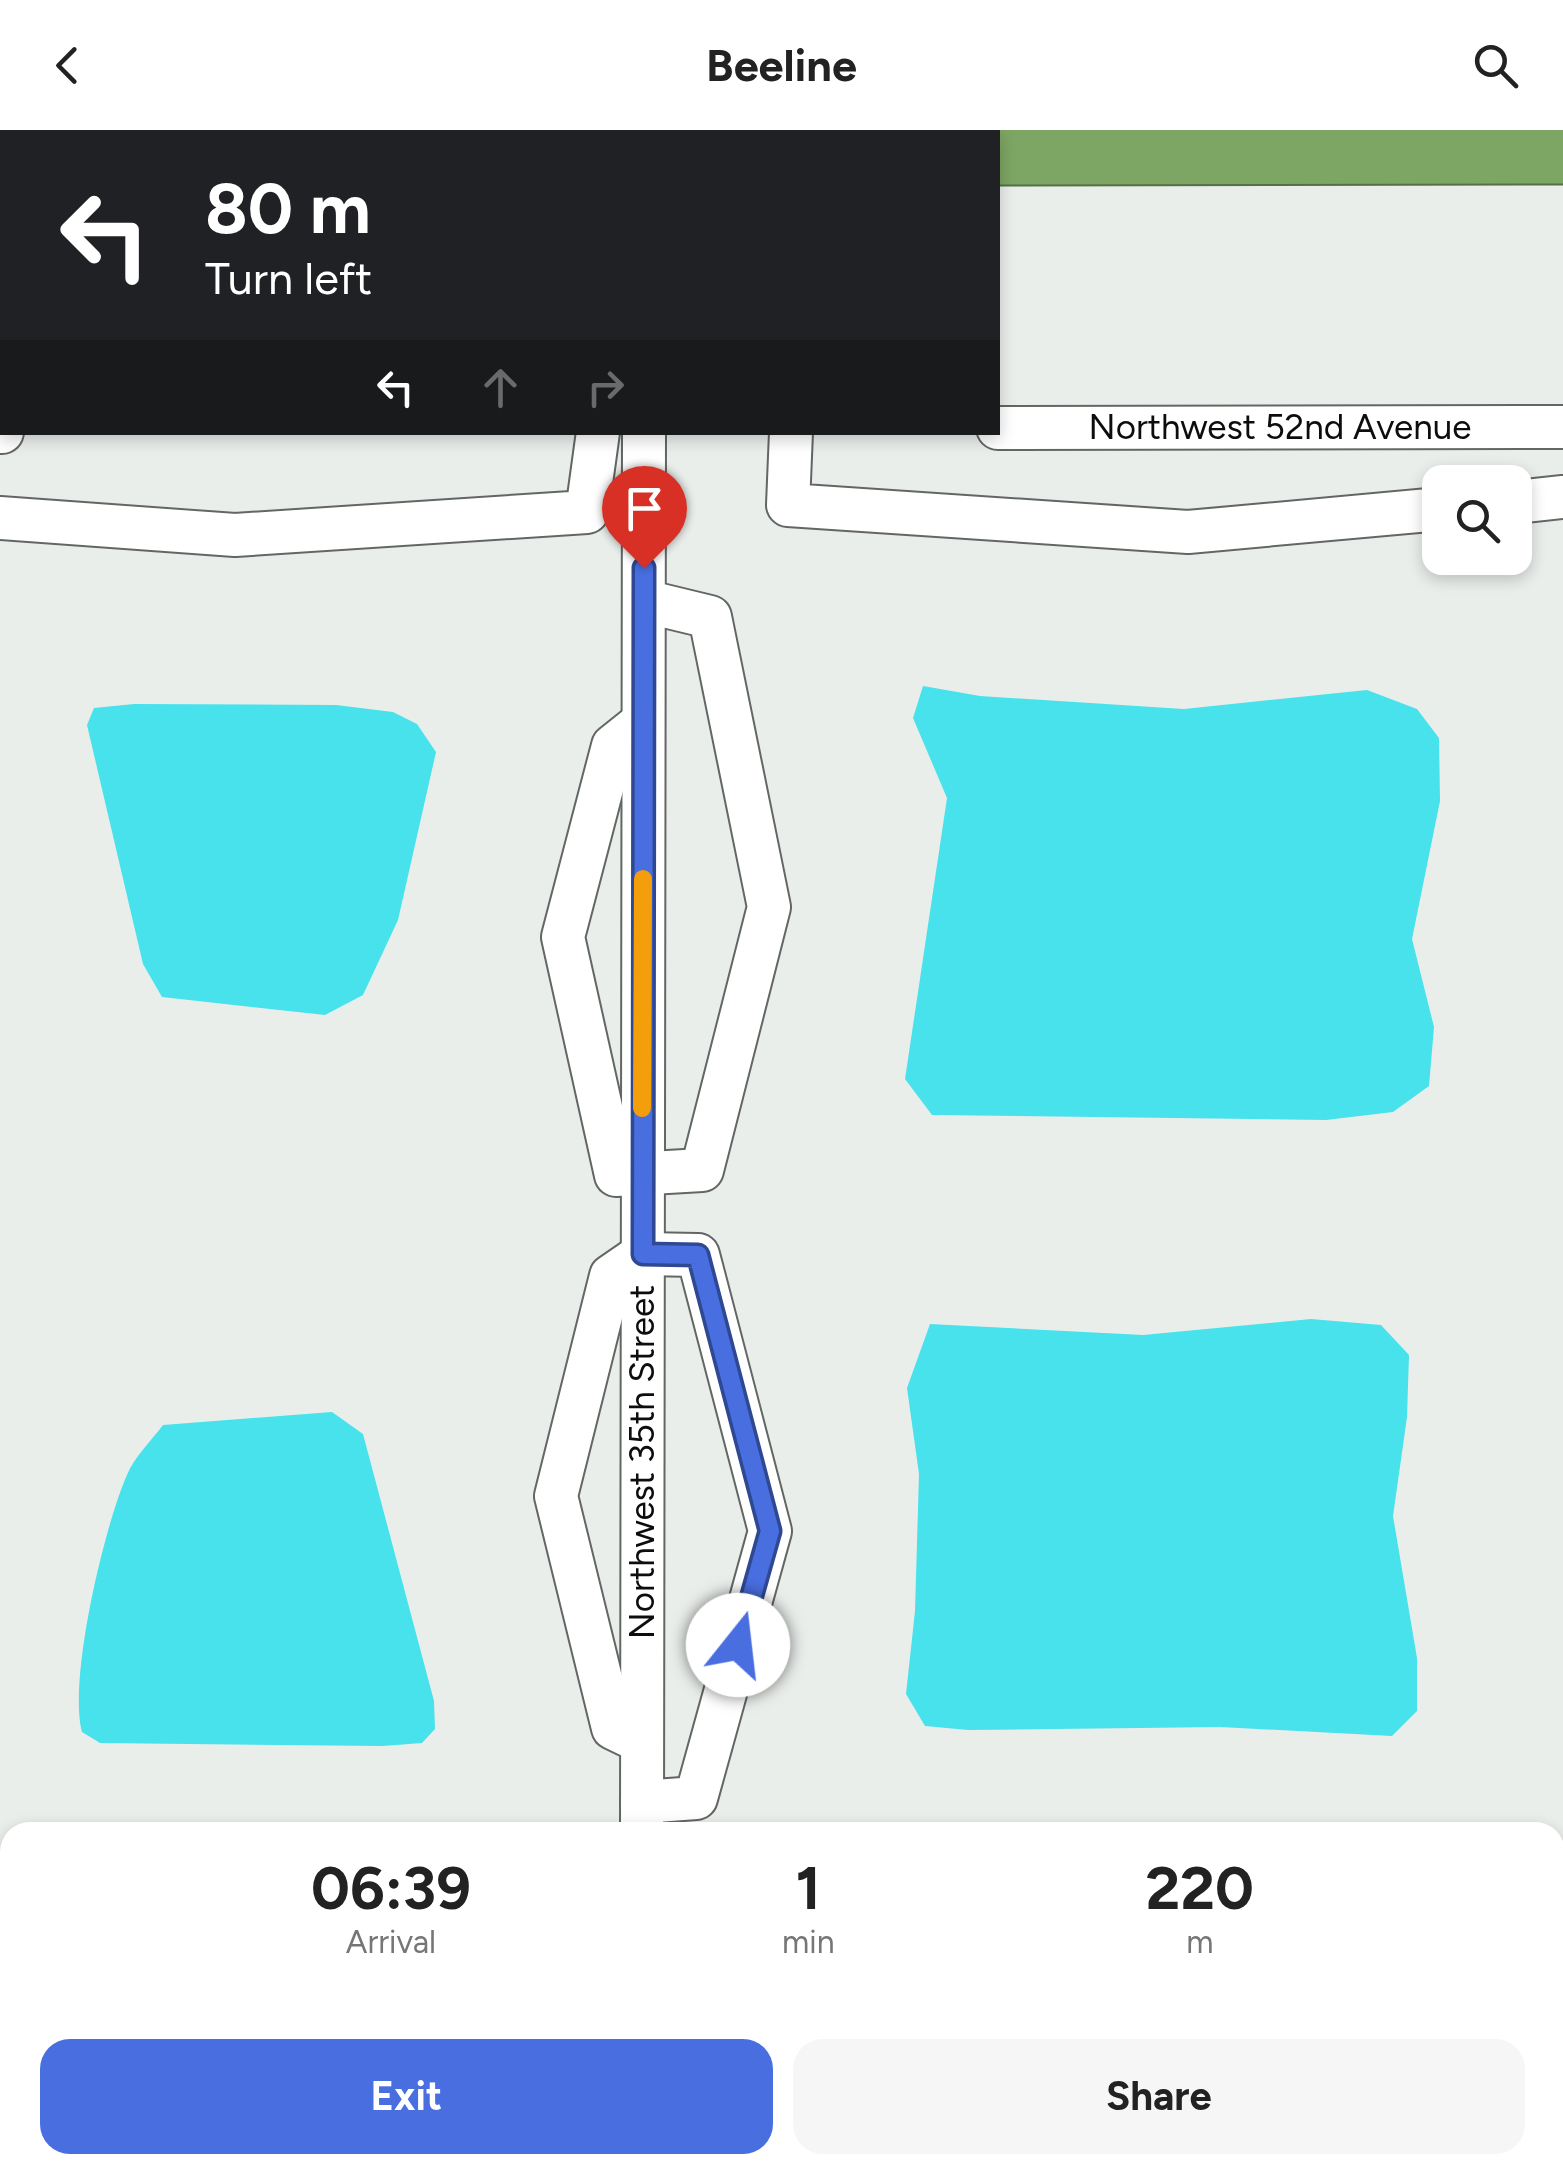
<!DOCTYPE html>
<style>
:root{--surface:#fff;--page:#f6f6f6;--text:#222;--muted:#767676;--accent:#486ee0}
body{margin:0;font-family:Figtree,sans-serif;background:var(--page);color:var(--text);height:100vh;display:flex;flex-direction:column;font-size:38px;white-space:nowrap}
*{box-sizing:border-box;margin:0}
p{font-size:32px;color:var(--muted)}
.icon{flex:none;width:55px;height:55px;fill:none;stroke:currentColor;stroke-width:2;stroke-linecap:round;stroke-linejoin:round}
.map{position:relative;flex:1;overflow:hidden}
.sheet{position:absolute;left:0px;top:1692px;width:1565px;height:352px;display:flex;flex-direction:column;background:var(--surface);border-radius:30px 30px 0 0;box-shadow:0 5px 15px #0003}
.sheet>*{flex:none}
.banner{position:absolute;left:0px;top:0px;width:1000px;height:305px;box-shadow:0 5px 15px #0003;background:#202124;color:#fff;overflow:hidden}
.buttons{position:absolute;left:1422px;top:335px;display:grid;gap:20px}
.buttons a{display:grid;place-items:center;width:110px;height:110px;border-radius:20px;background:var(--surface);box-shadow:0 5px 15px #0003;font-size:50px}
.pin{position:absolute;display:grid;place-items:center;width:85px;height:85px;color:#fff;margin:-102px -42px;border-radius:50% 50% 50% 0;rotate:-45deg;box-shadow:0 0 10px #0007}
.pin .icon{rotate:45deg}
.me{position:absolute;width:110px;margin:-55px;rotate:16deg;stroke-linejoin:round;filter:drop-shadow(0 0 8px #0008)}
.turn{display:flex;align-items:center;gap:35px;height:210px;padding:0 40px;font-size:45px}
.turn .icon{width:130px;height:130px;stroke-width:2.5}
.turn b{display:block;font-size:70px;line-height:85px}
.lanes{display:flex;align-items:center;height:95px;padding:0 40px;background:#0003;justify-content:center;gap:50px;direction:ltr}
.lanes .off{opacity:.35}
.eta{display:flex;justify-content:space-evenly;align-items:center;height:170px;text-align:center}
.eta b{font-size:60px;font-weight:700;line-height:70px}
.primary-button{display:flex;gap:20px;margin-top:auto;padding:20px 40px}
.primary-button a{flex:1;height:115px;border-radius:30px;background:var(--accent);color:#fff;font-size:40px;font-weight:700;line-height:115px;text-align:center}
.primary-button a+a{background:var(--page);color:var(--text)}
header{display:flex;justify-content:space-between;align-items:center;height:130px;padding:0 40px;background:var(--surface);font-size:45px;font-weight:700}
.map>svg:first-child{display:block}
</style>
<header><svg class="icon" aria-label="back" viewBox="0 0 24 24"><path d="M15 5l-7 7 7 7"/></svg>Beeline<svg class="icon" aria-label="search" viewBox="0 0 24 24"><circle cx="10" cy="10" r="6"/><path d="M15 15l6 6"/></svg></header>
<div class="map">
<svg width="1563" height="2044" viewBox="0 0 1563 2044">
<rect width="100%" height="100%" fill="#eaeeeb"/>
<g fill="#47e2eb">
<path d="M923,556L980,566L1184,579L1367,560L1417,579L1439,608L1440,671L1412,809L1434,897L1429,956L1393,982L1326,990L932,985L905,949L947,668L913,588Z"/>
<path d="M134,574L336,575L393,582L417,594L436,622L398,790L363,865L325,885L162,867L143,834L87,595L94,578Z"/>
<path d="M1311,1189L1381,1195L1409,1225L1407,1287L1393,1386L1417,1528V1581L1392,1606L1220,1597L968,1600L925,1596L906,1564L915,1481L919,1344L907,1258L930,1194L1143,1205Z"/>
<path d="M332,1282L363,1304L434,1571L435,1599L422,1613L383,1616L100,1613L82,1602C68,1550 104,1397 127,1345C134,1327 152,1310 163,1295Z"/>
</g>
<g fill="#108977">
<rect x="0" y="1974" width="10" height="62"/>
<path d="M80,2035H172V2039H143V2044H80Z"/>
<path d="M291,2035H385V2044H322L323,2039H291Z"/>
<rect x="471" y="2035" width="63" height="9"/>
</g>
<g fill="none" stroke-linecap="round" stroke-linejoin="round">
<g stroke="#636764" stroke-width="46">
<g id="minor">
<path d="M998,298L1563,297"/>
<path d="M0,302H2"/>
<path d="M791,302L788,375L1188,402L1440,379"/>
<path d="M1515,372L1563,367"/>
<path d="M0,388L235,405L587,382L598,302"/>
<path d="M643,592L613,616L563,807L616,1045L702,1040L769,777L710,487L644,471"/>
<path d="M642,1612L613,1598L556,1366L611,1146L643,1124L698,1125L770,1401L696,1668L642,1672"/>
<path d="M642,1702L644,302"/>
<path d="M0,1792L10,1791"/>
<path d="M1555,1809L1563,1810"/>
<path d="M0,1856H10"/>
<path d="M1555,1859H1563"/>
<path d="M0,1902H10"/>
<path d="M1555,1903H1563"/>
<path d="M1555,1998H1563"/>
<path d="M686,2035L687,2044"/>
<path d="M916,2035V2044"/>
<path d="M1308,2035L1317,2044"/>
<path d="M204,2044V2035"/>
<path d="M263,2044V2035"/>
<path d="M597,2044V2035"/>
<path d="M992,2044V2035"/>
</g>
</g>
<g stroke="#557045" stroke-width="59">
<g id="highway">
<path d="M998,27L1563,26"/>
<path d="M0,28H2"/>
</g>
</g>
<use href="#minor" stroke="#fff" stroke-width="42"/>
<use href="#highway" stroke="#7da563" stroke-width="55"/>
</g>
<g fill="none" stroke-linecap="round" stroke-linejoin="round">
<g stroke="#2f4892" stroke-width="25">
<path id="route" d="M644,438L643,1124L698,1125L770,1401L738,1515"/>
</g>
<use href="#route" stroke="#486ee0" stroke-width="18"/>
<path stroke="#f59e0b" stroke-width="18" d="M642,978L643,749"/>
</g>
<g text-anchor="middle" stroke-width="8" stroke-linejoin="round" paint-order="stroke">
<g font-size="35" fill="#0c0d0c" stroke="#fff">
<text x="1280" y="309">Northwest 52nd Avenue</text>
<text transform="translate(642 1332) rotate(-90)" y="12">Northwest 35th Street</text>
</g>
</g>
</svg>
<div class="buttons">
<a><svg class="icon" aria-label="search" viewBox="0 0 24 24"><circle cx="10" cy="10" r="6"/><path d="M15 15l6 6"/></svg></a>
</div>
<div class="pin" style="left:644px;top:438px;background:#d93025"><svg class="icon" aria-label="arrive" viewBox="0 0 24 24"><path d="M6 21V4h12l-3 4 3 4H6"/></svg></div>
<svg class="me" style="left:738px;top:1515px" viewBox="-20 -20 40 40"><circle r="19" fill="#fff"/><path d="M0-13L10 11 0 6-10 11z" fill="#486ee0"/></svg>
<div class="banner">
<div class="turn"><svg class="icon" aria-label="left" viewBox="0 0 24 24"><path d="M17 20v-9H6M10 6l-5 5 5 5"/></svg><div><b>80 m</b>Turn left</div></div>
<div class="lanes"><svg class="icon" aria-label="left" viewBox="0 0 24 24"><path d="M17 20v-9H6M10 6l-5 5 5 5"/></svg><svg class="icon off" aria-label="ahead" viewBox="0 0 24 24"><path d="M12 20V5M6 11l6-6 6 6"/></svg><svg class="icon off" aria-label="right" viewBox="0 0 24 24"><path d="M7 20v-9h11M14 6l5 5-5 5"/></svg></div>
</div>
<section class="sheet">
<div class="eta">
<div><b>06:39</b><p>Arrival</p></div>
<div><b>1</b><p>min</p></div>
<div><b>220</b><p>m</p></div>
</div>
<div class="primary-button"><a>Exit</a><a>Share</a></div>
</section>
</div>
